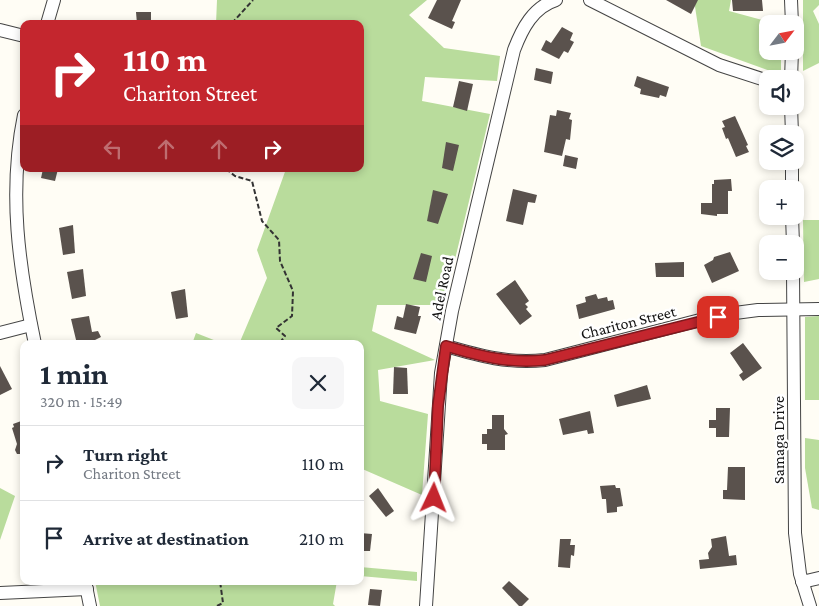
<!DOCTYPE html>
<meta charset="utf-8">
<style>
:root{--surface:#fff;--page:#f6f6f7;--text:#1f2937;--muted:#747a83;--line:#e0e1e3}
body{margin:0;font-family:"Crimson Pro",serif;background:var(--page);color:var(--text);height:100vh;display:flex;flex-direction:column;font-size:19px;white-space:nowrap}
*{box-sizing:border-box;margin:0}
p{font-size:16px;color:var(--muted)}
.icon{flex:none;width:28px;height:28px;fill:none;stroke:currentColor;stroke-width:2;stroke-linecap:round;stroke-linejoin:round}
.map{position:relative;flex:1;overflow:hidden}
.side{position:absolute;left:20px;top:340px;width:344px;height:245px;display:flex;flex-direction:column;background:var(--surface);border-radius:10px;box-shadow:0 2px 8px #0003}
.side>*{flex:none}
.guide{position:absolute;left:20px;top:20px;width:344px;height:152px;border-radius:10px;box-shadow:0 2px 8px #0003;background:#c4262e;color:#fff;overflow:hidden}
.needle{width:32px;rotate:58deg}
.controls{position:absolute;left:759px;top:15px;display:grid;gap:10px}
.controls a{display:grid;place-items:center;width:45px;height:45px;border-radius:10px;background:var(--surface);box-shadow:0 2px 8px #0003;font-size:25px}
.pin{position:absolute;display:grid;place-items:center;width:42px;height:42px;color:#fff;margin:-21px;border-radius:10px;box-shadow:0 2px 8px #0006}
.me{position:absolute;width:55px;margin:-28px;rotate:2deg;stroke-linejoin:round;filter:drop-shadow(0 0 4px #0008)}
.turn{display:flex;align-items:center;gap:18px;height:105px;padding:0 20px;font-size:22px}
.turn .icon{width:65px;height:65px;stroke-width:2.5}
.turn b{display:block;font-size:35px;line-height:42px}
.lanes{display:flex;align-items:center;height:48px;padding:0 20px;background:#0003;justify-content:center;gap:25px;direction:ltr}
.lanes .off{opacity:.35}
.round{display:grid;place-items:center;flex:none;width:52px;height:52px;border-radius:10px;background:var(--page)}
.overview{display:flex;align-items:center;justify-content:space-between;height:85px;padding:0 20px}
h1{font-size:30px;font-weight:700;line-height:38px}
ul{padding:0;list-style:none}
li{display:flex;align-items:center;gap:15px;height:75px;padding:0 20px;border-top:1px solid var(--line)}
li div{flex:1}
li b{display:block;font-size:19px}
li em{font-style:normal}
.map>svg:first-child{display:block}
</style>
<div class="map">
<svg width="819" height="606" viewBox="0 0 819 606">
<rect width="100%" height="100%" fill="#fffdf5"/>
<g fill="#b9dc9c">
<path d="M217,0H427L409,15L444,48L500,56L497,81L425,77L422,101L490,114L444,305H377L372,331L435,360L378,370L380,401L428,414L422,495L360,468V344H239L267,278L257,250L286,169H360V24H216Z"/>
<path d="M694,0H731L729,11L777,24H768V51H781V75L701,46Z"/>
<path d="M803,0H819V5L813,11L819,24V63L803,71Z"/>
<path d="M803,220H819V279L804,282Z"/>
<path d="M819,316V400H805V317Z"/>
<path d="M196,333L224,344H192Z"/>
<path d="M805,438L819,440V510L812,508L805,468Z"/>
<path d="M0,488L15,496L0,540Z"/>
<path d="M360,567L417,572V581L360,576Z"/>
<path d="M95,581H337L333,604L335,606H100Z"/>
</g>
<g fill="#5a524d">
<path d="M437,0H461L452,21L455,22L452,29L428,18Z"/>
<path d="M666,0H698L691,14Z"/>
<path d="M732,0H762L763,11H733Z"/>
<path d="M136,12H151V24H137Z"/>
<path d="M562,27L573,33L570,40L574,42L568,53L564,51L559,59L541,50L546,40L551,43Z"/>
<path d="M536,68L553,72L551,84L534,80Z"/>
<path d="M637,76L669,87L666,97L660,95L659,98L640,94L641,89L634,86Z"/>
<path d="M459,81L473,84L467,111L453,107Z"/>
<path d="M557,110L571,113L569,119L572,120L570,140L566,139L562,156L544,152L550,115L556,116Z"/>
<path d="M735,116L748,145L746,146L749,152L736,157L728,138L726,139L722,128L725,127L722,121Z"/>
<path d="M446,142L459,145L453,171L442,168Z"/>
<path d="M565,155L578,158L576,169L563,166Z"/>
<path d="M43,169H58L55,181L41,178Z"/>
<path d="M731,179L732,191H728V214H717V216L701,214V203H712V184H714V180Z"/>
<path d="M513,189L537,195L535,203L528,202L523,225L506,221Z"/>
<path d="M433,190L448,194L438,224L427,221Z"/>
<path d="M73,225L75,253L63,255L59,228Z"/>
<path d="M730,252L739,271L712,283L704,265L713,260L714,257Z"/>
<path d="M421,253L432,256L426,282L413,279Z"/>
<path d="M684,262V277H656L655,263Z"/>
<path d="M83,269L86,296L72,299L67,272Z"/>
<path d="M515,280L529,301L525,304L528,307L526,309L532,316L520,325L496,294Z"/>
<path d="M185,289L188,317L176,319L171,292Z"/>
<path d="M596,294L598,299L607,297L608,301L613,300L615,309L579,319L576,305L586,302L585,297Z"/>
<path d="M406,304L420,307L418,316H421L416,334L394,329L397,316L403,318Z"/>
<path d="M89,316L92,332L98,331L101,337L87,344H77L71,319Z"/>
<path d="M743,343L762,368L743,381L739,375L743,372L730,353Z"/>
<path d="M0,366L12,389L0,395Z"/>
<path d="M394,367L407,368L408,394H393Z"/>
<path d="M647,385L651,399L617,407L614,395Z"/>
<path d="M716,408H730L729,437H716V428H709V420H716Z"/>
<path d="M590,411L594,433L588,434L587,430L563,435L559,419Z"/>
<path d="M492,415H504V429L508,434L505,435V450H487V444H482V434H487V429H492Z"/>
<path d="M24,420V459L22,454H17L15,450L17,444L12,428L14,427L13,424Z"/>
<path d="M728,467H745V500L723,499V490H727Z"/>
<path d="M615,485L616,488H620L623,506L617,507V512L607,513L606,499H602L600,486Z"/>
<path d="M378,488L394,511L386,517L369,496Z"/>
<path d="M360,533L372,534L370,551H361Z"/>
<path d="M726,536L729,556L736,555L737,565L700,569L699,560L709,559L708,553L712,547L711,539Z"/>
<path d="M560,539H571L570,545H575L574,556L571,555L570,568L558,567Z"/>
<path d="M509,581L529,599L522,606H519L502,588Z"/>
<path d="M370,589L382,590L380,606L368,605Z"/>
</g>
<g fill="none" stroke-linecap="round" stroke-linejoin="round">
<g stroke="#444" stroke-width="14">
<g id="minor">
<path d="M590,0L719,65L768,81"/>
<path d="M791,0L792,24"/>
<path d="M47,24L54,0"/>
<path d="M0,30L24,36"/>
<path d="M791,79L792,51"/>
<path d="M791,106L792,134"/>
<path d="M24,115C8,193 19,267 35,344"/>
<path d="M792,161V189"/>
<path d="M792,216L793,244"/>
<path d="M793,271L795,533L800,574L810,606"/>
<path d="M0,333L31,325"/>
<path d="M446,346C480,356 509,364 545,360L700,320L735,313L758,310L819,309"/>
<path d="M85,581L90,606"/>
<path d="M802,582L819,578"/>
<path d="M0,593L87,589"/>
<path d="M426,606L441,373L452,311L514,50C522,29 533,7 556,0"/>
</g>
</g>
<g stroke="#333" stroke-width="2" stroke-dasharray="5 2.5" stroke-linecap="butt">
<path d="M234,24V21L253,0"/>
<path d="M226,169L235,176L252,181L262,221L279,240L280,261L293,291L292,316L276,328L285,336L279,344"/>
<path d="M217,606L223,603L220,581"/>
</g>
<use href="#minor" stroke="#fff" stroke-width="12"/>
</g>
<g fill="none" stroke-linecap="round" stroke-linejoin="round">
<g stroke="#7f191e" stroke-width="12">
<path id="route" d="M434,498L438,406L446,346C480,356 509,364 545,360L718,317"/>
</g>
<use href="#route" stroke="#c4262e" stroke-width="9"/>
</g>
<g text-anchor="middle" stroke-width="5" stroke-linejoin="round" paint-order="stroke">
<g font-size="16" fill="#111" stroke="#fff">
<text transform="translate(441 288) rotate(-78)" y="6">Adel Road</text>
<text transform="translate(628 322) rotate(-14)" y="6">Chariton Street</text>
<text transform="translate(778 440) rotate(-90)" y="6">Samaga Drive</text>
</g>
</g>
</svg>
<div class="controls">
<a><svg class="needle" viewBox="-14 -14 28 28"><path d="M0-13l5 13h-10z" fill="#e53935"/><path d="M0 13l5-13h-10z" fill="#747a83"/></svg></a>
<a><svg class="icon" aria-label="sound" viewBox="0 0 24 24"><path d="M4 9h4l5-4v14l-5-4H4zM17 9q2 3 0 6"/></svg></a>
<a><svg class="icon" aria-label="layers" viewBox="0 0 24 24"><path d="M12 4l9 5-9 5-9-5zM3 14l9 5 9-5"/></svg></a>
<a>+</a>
<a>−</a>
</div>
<div class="pin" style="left:718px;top:317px;background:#d93025"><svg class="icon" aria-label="arrive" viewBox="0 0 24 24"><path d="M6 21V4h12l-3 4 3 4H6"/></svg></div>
<svg class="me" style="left:434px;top:498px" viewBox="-20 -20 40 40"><path d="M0-17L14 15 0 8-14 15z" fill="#c4262e" stroke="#fff" stroke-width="4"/></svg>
<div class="guide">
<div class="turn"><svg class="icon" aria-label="right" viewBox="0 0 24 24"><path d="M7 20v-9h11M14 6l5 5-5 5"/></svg><div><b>110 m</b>Chariton Street</div></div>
<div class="lanes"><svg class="icon off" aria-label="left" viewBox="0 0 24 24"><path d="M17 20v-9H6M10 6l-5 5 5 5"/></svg><svg class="icon off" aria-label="ahead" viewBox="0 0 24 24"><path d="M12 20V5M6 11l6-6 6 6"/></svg><svg class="icon off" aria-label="ahead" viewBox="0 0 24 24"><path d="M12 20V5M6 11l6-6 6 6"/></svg><svg class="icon" aria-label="right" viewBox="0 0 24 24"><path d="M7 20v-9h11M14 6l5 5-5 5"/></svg></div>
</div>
<section class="side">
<div class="overview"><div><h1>1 min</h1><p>320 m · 15:49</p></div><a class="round"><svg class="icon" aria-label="close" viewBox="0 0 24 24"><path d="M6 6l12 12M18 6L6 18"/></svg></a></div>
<ul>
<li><svg class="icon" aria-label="right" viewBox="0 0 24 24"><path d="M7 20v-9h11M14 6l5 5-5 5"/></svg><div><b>Turn right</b><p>Chariton Street</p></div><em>110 m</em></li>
<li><svg class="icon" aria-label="arrive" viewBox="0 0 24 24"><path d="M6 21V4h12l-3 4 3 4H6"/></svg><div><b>Arrive at destination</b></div><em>210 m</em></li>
</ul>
</section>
</div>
